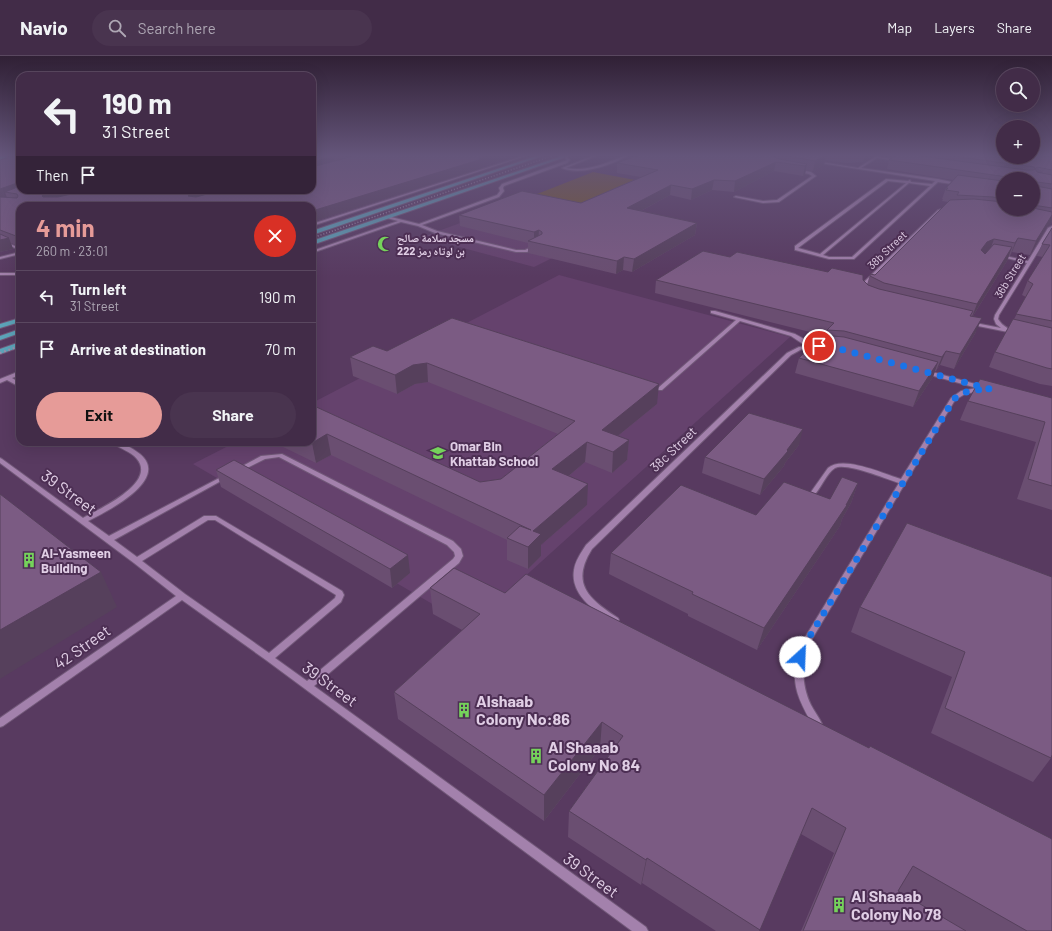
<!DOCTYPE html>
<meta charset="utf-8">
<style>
:root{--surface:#422c48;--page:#49344f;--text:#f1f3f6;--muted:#aea7b4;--line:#5a4860;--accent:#e69b98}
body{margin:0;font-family:Barlow,"Noto Naskh Arabic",sans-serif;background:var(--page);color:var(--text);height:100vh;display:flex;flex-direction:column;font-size:15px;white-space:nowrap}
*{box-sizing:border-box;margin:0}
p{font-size:13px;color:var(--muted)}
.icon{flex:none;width:22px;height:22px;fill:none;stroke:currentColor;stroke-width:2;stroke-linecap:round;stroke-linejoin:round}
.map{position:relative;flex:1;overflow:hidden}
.side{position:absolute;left:16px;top:146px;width:300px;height:244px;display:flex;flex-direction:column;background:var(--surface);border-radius:12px;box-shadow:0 4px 16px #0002,0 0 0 1px var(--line)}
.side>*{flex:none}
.top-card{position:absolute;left:16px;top:16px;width:300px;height:122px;border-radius:12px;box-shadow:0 4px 16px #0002,0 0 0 1px var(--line);background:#422c48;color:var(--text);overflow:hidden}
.fabs{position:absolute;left:996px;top:12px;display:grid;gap:8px}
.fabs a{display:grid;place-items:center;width:44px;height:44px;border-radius:50%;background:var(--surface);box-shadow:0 4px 16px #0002,0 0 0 1px var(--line);font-size:20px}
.pin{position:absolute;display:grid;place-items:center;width:34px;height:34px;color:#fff;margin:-17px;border:2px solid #fff;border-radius:50%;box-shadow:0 1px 4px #0007}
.me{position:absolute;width:44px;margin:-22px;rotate:25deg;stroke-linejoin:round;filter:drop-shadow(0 0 3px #0008)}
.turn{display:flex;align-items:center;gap:14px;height:84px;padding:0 20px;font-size:18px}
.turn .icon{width:52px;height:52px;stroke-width:2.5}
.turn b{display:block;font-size:28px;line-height:34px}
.then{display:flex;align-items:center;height:38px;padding:0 20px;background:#0003;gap:8px;font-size:15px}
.round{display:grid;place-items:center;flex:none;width:42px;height:42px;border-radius:21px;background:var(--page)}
.overview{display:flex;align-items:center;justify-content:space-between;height:68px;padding:0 20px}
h1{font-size:24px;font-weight:700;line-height:30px;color:var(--accent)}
.action{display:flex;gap:8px;margin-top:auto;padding:8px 20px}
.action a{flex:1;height:46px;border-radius:24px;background:var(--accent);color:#111;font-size:16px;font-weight:700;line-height:46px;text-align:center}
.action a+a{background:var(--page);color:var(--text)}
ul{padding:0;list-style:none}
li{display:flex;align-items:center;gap:12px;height:52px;padding:0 20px;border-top:1px solid var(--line)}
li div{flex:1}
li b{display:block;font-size:15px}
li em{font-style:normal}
header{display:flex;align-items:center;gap:24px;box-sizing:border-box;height:56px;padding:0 20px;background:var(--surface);border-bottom:1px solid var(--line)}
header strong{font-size:19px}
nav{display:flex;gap:22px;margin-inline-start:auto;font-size:14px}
.search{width:280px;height:36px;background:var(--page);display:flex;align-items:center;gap:10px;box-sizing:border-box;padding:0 14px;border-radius:22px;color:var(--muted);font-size:15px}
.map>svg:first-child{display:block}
</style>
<header>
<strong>Navio</strong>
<div class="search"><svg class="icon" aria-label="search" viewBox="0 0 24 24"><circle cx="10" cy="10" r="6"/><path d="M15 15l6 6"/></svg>Search here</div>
<nav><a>Map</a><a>Layers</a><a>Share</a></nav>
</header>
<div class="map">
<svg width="1052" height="875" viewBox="0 0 1052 875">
<rect width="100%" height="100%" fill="#583a60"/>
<g fill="#65426d">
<path d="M523,144L625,166L534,211L422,181Z"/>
<path d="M559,219L790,281L470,570L193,408L236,386H312V347Z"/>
</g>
<path fill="#75571f" d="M593,116L635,124L573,151L527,142Z"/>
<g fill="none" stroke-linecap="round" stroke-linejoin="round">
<g stroke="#715878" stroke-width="2">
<g id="minor">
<path d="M526,99H529L312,170V168Z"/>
<path d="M595,99H598L566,112C587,116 607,107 626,99H629C612,109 581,120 562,112Z"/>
<path d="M878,99H881L879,101L899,104L898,105L877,102L861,112L938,123L961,128L959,129L938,126L854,203H829L795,194V190L886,123L908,125L910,124L911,126L932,128L935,125L814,106L815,105L858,112ZM888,125L906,127L820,198L798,192ZM909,127L930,130L852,201H829L823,199Z"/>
<path d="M564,100H566L570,104L567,107L504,130L503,132L504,135L499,141L422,169L437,175L516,194H525L536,189L539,190L527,196H516L435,177L418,170L401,166L312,197V195L398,165L387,162V160L419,168L497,139L500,135L499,132L502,128L565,105L567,104Z"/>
<path d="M795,113L811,116L816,120L779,146L763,147L734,141L736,140L763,145L777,144L812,120L809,118L795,115Z"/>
<path d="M949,151L950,153L940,156L866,229L864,235H860V234L862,228L938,154Z"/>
<path d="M1052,170V173L999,259L998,263C1003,271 1010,274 1018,276V278L968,268V266H970L1001,272L996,268L994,263L995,259L1027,207L998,200L1000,199L1028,205L1048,172Z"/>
<path d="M0,184L20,192V194L0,186Z"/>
<path d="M20,196V198L0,203V201Z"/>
<rect x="0" y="217" width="20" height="2"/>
<path d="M711,255H715L795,278L804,283L811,289L820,288L823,290L820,292L802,293L791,299L592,493C570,528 589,543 618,562L619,564L618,566L615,567L612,566C594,555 570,538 574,514C575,505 581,497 586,489L787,297L799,291L806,290L791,280L740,265L662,334H658V332L736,264L711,257Z"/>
<path d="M925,314L986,331L987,332L984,334L965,338L955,344L806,593C802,613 802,630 811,649C814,655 819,661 822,668L820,671L817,672L814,671C797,642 790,627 798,593L899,427C886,423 846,406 835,412C827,417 822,430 816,437L814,438L811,436L828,412C843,399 884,418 901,423L951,342L961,335L977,332L923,317L922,316Z"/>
<path d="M20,315V319L12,322L20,327V331L7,324L0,327V323Z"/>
<path d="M112,386C122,386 132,392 140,398C171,424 106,456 88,465L109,480L225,419L227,418L230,420L114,484L137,501L204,460H216L342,535L344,539L341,546L275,602L307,625L453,503L455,500L454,496L447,489L279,401L265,403L239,416H235L234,415L235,414L261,400L282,398L453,485L461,493L463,500L459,507L314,630L646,871L648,875H632L266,604L182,544L3,670L0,671V662L176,540L134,507L0,407V402L2,403L83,462C99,453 157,427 137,403C131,395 119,393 112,386ZM208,464H215L336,539L335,542L269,597L185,538L142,505Z"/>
</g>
</g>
<g stroke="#715878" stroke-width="2">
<g id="major">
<path d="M539,99H545L312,179V175Z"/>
<path d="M565,99H571L312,189V185Z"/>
<path d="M20,262V266L0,272V268Z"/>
<path d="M20,273V277L0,284V280Z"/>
<path d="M20,286V291L0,298V293Z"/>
</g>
</g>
<g stroke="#715878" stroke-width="14">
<path id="highway" d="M0,99H1"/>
</g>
<use href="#minor" fill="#a381ac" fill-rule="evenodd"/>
<use href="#major" fill="#5ca4b9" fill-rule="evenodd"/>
<use href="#highway" stroke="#2cbcc2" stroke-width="12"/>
<path stroke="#a48daa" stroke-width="1.5" stroke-dasharray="1 2" stroke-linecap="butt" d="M312,182L555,99"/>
<path stroke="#a48daa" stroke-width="2" stroke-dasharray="1.5 3" stroke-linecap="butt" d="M0,297L20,290"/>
</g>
<g fill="#6a4e71" fill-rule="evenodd">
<path d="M16,99H20V134H312V99H510L498,102L499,105L482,110V112L312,166V150H20V191L11,187L13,193L0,196V104Z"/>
<path d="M639,99H874L863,106L846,107L825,104L824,109L813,115L806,114L805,118L803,120L774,115L734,136L712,134L691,144L670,139L641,155L697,167L695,179L632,216L623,214L616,218L528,197V187L460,170L459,159L581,147L641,121L617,117V107Z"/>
<path d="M882,99H1052V165L1050,169L1047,171L1030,199L1012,196L1010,200H1009L1007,205L973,260L976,276L954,313L940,309L936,315H935L933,321L913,351L795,317L799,302L822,279L655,237L656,224L730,201L863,224L867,229L870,218L875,219L948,146L942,145L943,143H942L946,132L953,124L887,113L889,104L892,101L882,100ZM1003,123H1033V153H1003Z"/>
<path d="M1052,172V330L1040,328L989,311L995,296L1014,263L1026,241L1022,239L1028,224L1043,201L1037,200L1042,188Z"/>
<path d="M387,295L657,348L618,380L629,384L627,404L612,417L585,406L569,420L587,449L541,489V500L528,513L507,504V484L331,399L316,407L279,389L278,386H312V349L480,426L501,423L558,378L428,326L415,328L397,338L353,320L350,301Z"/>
<path d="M1052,342V454L1017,443L1036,386L960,364L968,345Z"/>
<path d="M799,389L785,407L784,410L760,439L702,417L705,401Z"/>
<path d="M216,414L410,517L392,532L221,431Z"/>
<path d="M858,427L851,447L842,463L840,470L757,594L688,560V558L609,518L611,497L756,459L830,443Z"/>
<path d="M907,467L1051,702L1033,726L931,677L952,621L851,576L860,551Z"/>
<path d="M454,512L1052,875H801L834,797L801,778L759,875H716L642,827L641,829L568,781L569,755L609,699L600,692L544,765L398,663L394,636L462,574L433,558L430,532Z"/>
</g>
<g fill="#56405c">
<path d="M345,99H376L346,106Z"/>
<path d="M491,99H510L498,102L499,105L482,110V112L312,166V155Z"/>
<path d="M826,99L824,109L813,115L815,105Z"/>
<path d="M865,99H874L863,106Z"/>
<path d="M334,100L335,109L312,115V106Z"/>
<path d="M776,106L774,115L734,136L735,125Z"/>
<path d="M807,108L805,118L803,120L805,110Z"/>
<path d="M714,124L712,134L691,144L692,133Z"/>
<path d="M20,126V134L5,136L7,142L0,144V133Z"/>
<path d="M671,129L670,139L626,163L627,152Z"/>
<path d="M64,134H112L47,149L42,140L43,139Z"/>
<path d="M206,134H244L192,149L188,140L189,139Z"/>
<path d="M1052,159V165L1050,169L1047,171L1030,199L1036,185Z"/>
<path d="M697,167L695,179L632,216L634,203Z"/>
<path d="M539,174L538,187L534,186V176Z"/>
<path d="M20,179V188L16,180Z"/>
<path d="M9,182L13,193L0,196V184Z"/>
<path d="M1018,182L1012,196L1010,200L1015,187Z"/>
<path d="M994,183L989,197L976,208L981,194L987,186Z"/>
<path d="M1012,191L1007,205L971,263L977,248Z"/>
<path d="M624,201L623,214L616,218L617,205Z"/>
<path d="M0,261L2,266H0Z"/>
<path d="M982,262L976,276L954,313L960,298Z"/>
<path d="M946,295L940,309L936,315L942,301Z"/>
<path d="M938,306L933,321L913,351L919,335Z"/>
<path d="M427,307L428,326L415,328L397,338L395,319L413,309Z"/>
<path d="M659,328L657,348L603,392L602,374Z"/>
<path d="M803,373L799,389L785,407L784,410L760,439L764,423Z"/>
<path d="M327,378L331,399L316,407L312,387Z"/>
<path d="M629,384L627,404L612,417L613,396Z"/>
<path d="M587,386L585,406L552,434V413Z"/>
<path d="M858,427L851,447L842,463L840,470L757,594L764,572L846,449Z"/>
<path d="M588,428L587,449L541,489V500L528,513V491L533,475Z"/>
<path d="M408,499L410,517L392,532L390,513Z"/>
<path d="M101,516L117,551L0,623V574Z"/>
<path d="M602,666L600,692L544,765V739Z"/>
<path d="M647,802L642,827L641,829L646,804Z"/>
</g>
<g fill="#7b5b83" stroke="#56405c">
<path d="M16,99H20V126L0,133V104Z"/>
<path d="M312,99H326L334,100L312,106Z"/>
<path d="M357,99H491L479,102L482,103L312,155V150H20V179L16,180L0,174V141L17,142L18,140L17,138L5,136L20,130V134H64L43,139L42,140L43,141H58L89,134H206L189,139L188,140L196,141L223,134H312V111Z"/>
<path d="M639,99H770L779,103L807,108L805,110L776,106L735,125L714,124L692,133L671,129L627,152L697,167L634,203L624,201L617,205L528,185L542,178V176L539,174L534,176L459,159L522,135L581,147L658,114L617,107Z"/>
<path d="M782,99H826L815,105Z"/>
<path d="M896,99H914L1026,114H1034L1035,113L1034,111L944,99H1003V101H1033V99H1034L1052,101V114L1037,111L1035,113L1037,116L1052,119V128L1037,126L1036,127V130L1052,133V152L1033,149V123H1008L1007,121L889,104Z"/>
<path d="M958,119L1003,125V143L993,141L957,139L959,136L946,134L948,132H946Z"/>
<path d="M974,143L1003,146V153H1033V152L1052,156V159L1036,185L1018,182L1015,187L994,183L987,186L981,194L985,198L994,188L1012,191L977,248L884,227L870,220V218L875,219L950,144Z"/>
<path d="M1052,172V265L1016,258L1033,228L1028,225V224L1050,189L1042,188Z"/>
<path d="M0,178L9,182L0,184Z"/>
<path d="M703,195L730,201L737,196L828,216L832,212L863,219V224L868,229L879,233L973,255L970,260L982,262L960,298L946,295L942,301L844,275L827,274L834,267L656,224Z"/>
<path d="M452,262L659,328L602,374L629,384L613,396L587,386L552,413L588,428L533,475L541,478L528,491L507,482L520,470L531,474L327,378L312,387L310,386H312V349L480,426L501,423L575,365L427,307L413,309L395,319L350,301L373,290L387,295Z"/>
<path d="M1013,263L1052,272V313L1047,312L995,296Z"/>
<path d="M822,279L844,281L938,306L919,335L799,302Z"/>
<path d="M980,323L1052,342V430L1028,423L1045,366L968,345Z"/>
<path d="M749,357L803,373L787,394L788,395L764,423L705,401Z"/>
<path d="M234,404L408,499L390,513L216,414Z"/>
<path d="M842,421L858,427L846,449H847L764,572L692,538L693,536L611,497L681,429L756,459L784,426L830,443Z"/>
<path d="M0,438L101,516L0,574Z"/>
<path d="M907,467L1052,521V699L1051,702L945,652L965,596L860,551Z"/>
<path d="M454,512L505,537L526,518L869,692L870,690L1052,783V875H1027L913,810L898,835L966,875H803L846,772L812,752L760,874L647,802L646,804L569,755L623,680L602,666L544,739L394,636L480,558L430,532Z"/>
</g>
<linearGradient id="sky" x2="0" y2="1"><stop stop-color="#302035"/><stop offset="0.45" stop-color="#64557a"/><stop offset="1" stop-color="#64557a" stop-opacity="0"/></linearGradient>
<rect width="1052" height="221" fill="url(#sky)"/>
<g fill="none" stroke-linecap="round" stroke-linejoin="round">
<path stroke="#1a73e8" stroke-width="7" stroke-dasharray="0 12.6" d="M800,601L802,593L954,343C964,334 976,334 990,333L840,293L819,290"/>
</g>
<defs>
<g id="mosque-bare" transform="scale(1.2)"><path d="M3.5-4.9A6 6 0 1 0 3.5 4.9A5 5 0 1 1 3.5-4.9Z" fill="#75d25b" stroke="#4d2f54" stroke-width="2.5" paint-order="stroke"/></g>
<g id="school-bare" transform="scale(1.2)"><path d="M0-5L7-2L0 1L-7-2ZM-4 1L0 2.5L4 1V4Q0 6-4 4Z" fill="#75d25b" stroke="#4d2f54" stroke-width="2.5" paint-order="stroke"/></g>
<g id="building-bare" transform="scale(1.2)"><path d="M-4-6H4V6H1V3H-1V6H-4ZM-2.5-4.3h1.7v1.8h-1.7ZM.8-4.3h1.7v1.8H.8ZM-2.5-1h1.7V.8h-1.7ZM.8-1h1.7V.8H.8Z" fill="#75d25b" stroke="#4d2f54" stroke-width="2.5" paint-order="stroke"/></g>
</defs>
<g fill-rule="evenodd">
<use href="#mosque-bare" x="385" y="188"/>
<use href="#school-bare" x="438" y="397"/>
<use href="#building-bare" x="29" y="504"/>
<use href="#building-bare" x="464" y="654"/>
<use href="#building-bare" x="536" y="700"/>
<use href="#building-bare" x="839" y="849"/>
</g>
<g text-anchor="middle" stroke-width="4" stroke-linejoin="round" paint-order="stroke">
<g font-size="11" font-weight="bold" fill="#e1cfe6" stroke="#4d2f54" text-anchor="start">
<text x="397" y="186">مسجد سلامة صالح<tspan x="397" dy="13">بن لوتاه رمز 222</tspan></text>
</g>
<g font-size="11" fill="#e1cfe6" stroke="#4d2f54">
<text transform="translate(887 194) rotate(-44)" y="4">38b Street</text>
<text transform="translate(1010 220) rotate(-59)" y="4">36b Street</text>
</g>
<g font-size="13" font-weight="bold" fill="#e1cfe6" stroke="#4d2f54" text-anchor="start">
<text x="450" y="395">Omar Bin<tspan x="450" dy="15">Khattab School</tspan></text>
<text x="41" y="502">Al-Yasmeen<tspan x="41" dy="15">Building</tspan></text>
</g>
<g font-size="13" fill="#e1cfe6" stroke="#4d2f54">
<text transform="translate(673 393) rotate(-44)" y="5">38c Street</text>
</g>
<g font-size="16" fill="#e1cfe6" stroke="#4d2f54">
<text transform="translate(69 436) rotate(36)" y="6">39 Street</text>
<text transform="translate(82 591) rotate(-35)" y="6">42 Street</text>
<text transform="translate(330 628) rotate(36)" y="6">39 Street</text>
<text transform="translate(591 819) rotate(36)" y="6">39 Street</text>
</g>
<g font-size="16" font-weight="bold" fill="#e1cfe6" stroke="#4d2f54" text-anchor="start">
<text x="476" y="651">Alshaab<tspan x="476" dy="18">Colony No:86</tspan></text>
<text x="548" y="697">Al Shaaab<tspan x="548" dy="18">Colony No 84</tspan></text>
<text x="851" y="846">Al Shaaab<tspan x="851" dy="18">Colony No 78</tspan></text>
</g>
</g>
</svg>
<div class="fabs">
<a><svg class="icon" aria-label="search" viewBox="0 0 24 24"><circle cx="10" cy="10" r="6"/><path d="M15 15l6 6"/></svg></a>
<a>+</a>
<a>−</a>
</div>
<div class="pin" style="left:819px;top:290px;background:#d93025"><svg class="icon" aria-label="arrive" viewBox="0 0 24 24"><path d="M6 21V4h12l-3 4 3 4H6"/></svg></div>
<svg class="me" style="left:800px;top:601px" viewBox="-20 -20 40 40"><circle r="19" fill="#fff"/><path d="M0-13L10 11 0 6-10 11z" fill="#1a73e8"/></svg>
<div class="top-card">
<div class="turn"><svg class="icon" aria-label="left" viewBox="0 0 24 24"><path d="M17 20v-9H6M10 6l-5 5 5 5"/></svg><div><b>190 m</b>31 Street</div></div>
<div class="then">Then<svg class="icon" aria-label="arrive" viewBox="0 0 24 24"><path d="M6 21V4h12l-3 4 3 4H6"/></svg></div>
</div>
<section class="side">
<div class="overview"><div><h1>4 min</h1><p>260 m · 23:01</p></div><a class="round" style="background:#d93025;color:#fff"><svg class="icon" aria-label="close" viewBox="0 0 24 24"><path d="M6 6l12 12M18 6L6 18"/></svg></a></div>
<ul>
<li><svg class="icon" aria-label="left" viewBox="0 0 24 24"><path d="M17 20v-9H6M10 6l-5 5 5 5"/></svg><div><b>Turn left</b><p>31 Street</p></div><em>190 m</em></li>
<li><svg class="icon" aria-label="arrive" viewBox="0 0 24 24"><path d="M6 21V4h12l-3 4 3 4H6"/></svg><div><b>Arrive at destination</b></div><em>70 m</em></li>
</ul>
<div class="action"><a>Exit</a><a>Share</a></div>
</section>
</div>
